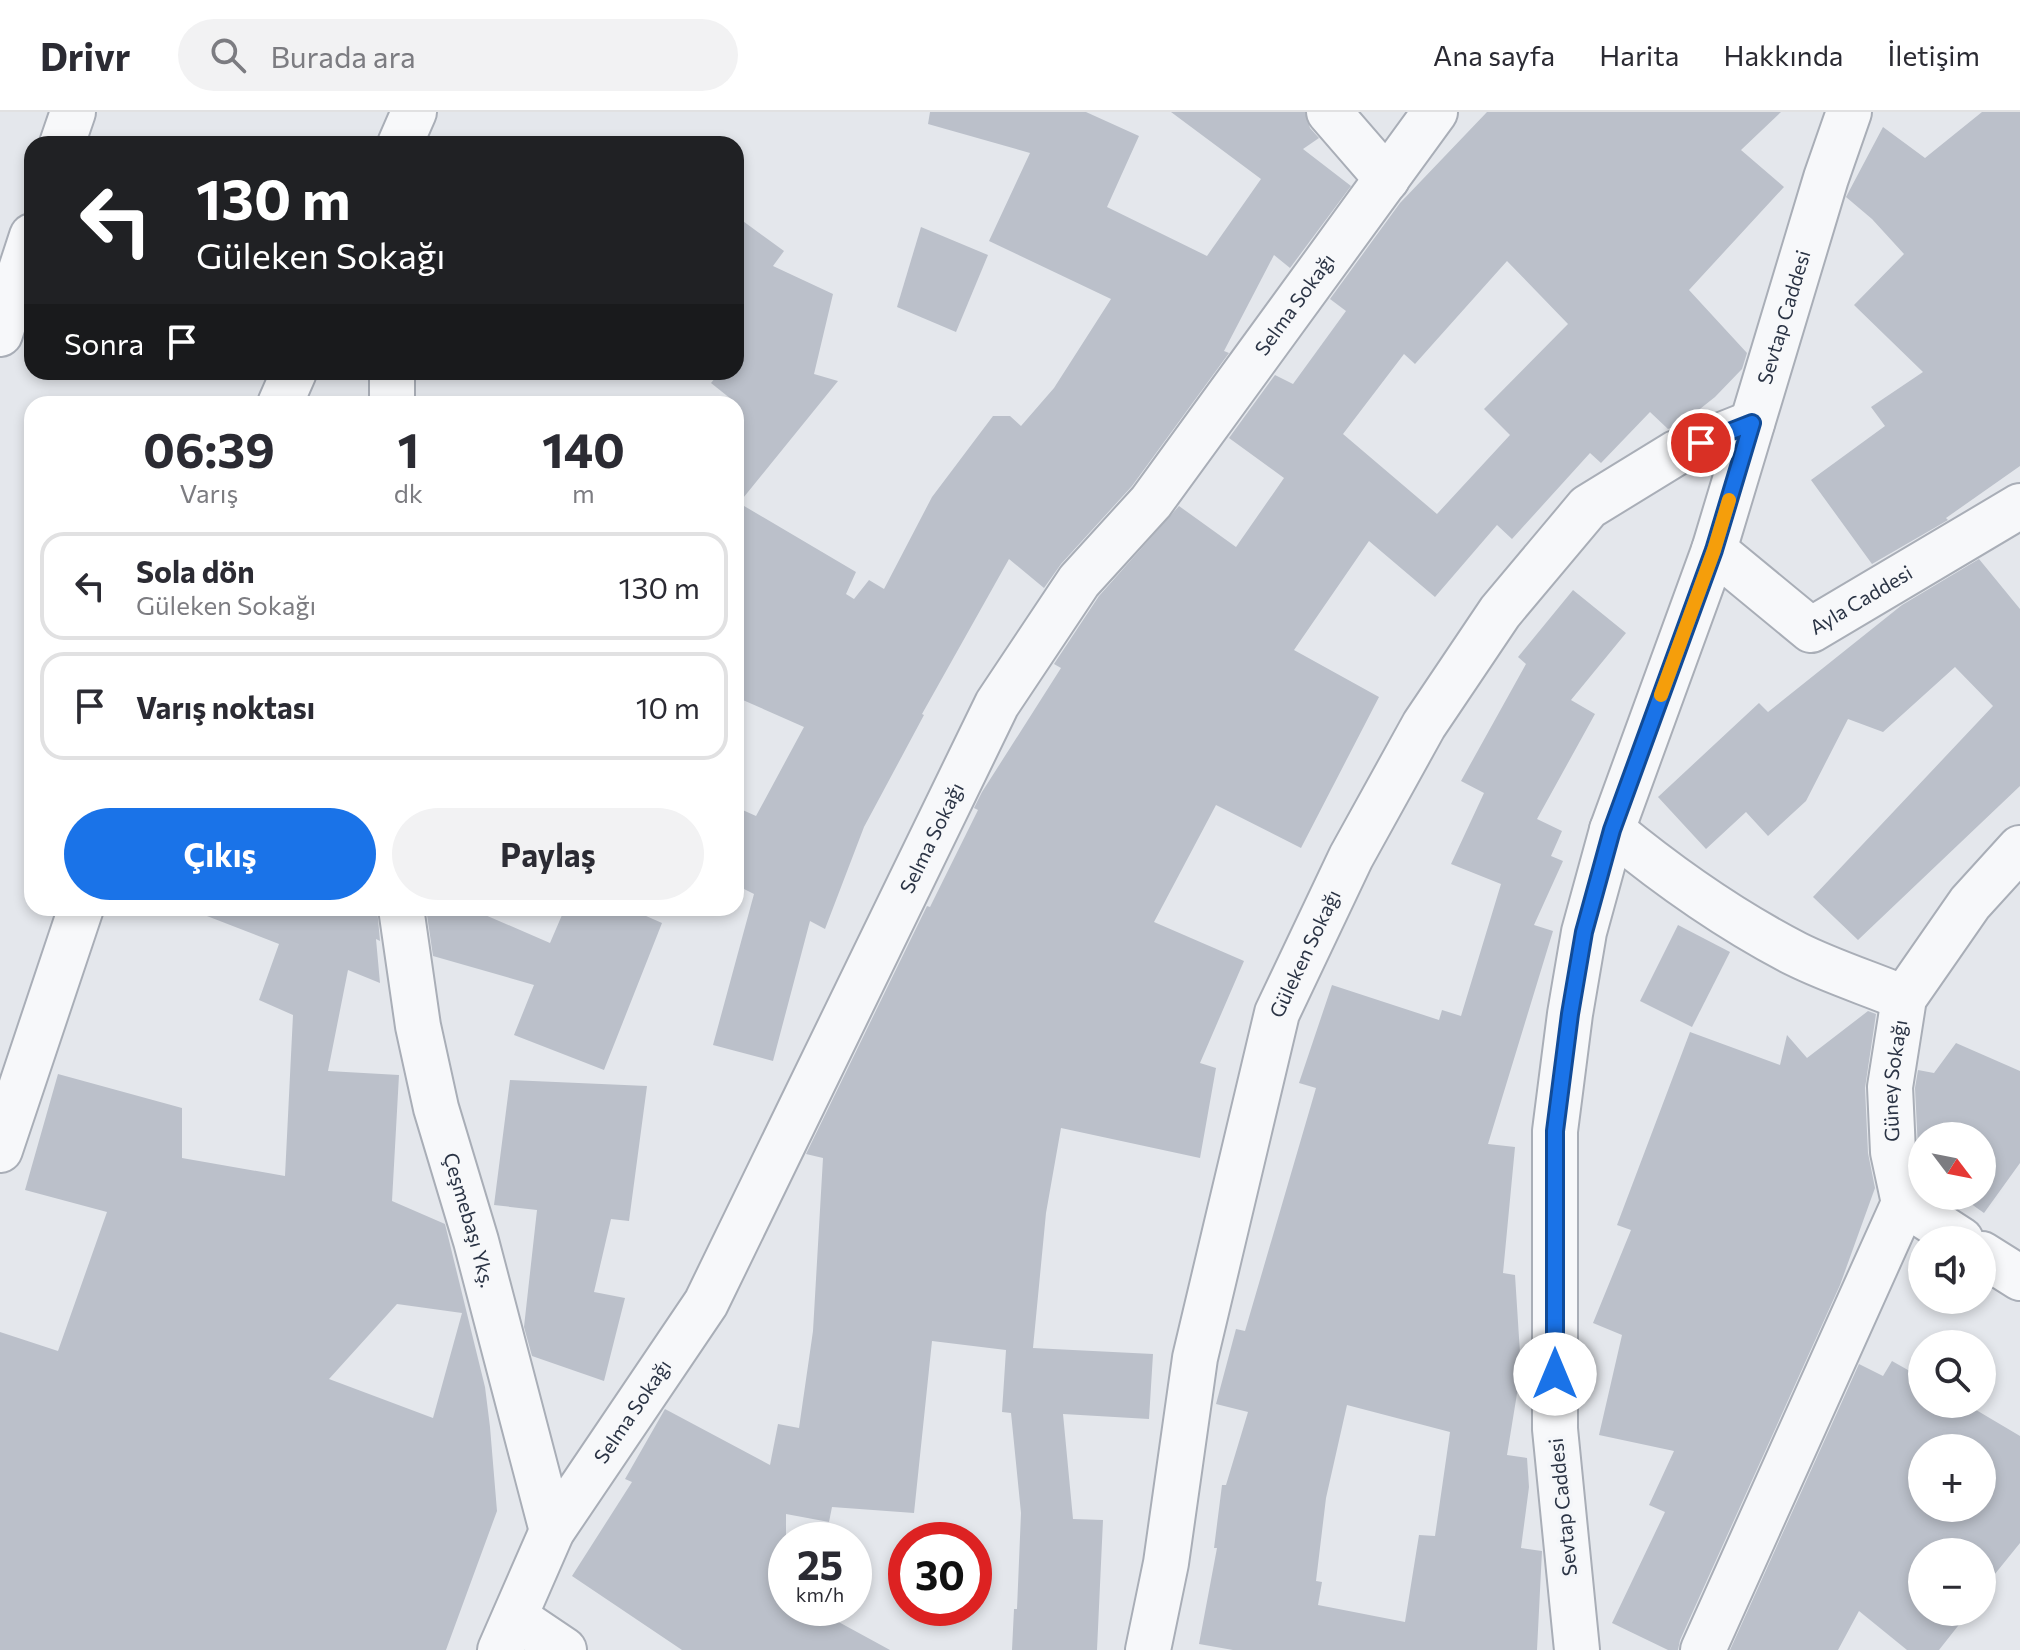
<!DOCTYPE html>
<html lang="tr">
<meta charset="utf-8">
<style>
:root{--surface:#fff;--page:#f2f2f3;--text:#2b2b33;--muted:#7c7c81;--line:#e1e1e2;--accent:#1a73e8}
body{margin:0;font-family:Commissioner,sans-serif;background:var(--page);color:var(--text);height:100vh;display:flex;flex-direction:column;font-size:30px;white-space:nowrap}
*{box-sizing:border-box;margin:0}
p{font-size:26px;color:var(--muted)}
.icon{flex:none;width:44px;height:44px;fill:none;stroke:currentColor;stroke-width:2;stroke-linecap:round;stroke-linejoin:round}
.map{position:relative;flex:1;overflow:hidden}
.details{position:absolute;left:24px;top:284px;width:720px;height:520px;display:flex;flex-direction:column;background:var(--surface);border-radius:24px;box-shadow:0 4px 12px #0003}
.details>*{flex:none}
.banner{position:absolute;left:24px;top:24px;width:720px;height:244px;border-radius:24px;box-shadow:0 4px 12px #0003;background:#202124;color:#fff;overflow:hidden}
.needle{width:52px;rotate:122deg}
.buttons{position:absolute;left:1908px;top:1010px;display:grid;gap:16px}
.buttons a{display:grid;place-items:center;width:88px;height:88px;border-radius:50%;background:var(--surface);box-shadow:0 4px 12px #0003;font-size:40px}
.speed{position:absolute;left:768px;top:1410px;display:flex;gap:16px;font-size:40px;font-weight:700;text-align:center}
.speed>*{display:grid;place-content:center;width:104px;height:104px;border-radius:50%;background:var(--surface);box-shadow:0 4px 12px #0003;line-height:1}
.speed small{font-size:20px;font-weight:400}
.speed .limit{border:12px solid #d22;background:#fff;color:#111}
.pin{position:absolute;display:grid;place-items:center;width:68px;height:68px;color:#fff;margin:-34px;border:4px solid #fff;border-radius:50%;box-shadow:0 2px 8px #0007}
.me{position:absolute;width:88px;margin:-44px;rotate:0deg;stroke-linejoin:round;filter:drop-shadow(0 0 6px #0008)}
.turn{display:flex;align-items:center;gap:28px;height:168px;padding:0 40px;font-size:36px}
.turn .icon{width:104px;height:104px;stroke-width:2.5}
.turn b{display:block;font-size:56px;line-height:68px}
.then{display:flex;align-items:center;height:76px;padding:0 40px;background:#0003;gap:16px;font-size:30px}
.eta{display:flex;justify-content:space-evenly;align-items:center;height:136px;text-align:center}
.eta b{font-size:48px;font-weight:700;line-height:56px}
.action{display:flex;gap:16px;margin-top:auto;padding:16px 40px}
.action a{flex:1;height:92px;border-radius:48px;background:var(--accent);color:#fff;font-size:32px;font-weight:700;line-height:92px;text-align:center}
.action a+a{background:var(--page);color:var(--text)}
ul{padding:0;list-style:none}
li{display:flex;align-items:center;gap:24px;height:108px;margin:0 16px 12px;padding:0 24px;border:4px solid var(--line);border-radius:24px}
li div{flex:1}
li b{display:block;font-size:30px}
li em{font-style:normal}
header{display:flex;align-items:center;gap:48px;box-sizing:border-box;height:112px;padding:0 40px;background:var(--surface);border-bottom:2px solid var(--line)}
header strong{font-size:38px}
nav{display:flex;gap:44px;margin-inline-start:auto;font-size:28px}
.search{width:560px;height:72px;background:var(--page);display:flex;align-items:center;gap:20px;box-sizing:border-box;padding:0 28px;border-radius:44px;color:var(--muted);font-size:30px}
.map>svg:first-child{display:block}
</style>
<header>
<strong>Drivr</strong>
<div class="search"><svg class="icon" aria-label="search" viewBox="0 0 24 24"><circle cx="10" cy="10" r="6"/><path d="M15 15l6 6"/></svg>Burada ara</div>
<nav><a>Ana sayfa</a><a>Harita</a><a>Hakkında</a><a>İletişim</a></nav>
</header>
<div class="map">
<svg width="2020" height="1538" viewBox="0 0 2020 1538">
<rect width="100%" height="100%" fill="#e4e7ec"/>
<g fill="#bbc0ca" fill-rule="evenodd">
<path d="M930,0H1086L1139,24L1107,95L1207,144L1261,67L1171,0H1305L1310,16L1319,26L1303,37L1351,74L1290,156L1274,143L1224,239L1229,241L1132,374L1061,452L1044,476L1009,447L922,602L924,603L864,715L825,817L810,809L773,949L713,933L754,782L736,773V695L756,704L804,615L736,585V291L711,271L720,260H736V104L784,139L773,154L833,182L814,262L838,269L739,391L856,460L846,482L854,487L869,468L884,477L932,385L993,304H1010L1021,314L1054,276L1111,187L989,129L1030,41L928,12Z"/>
<path d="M1487,0H1781L1741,38L1784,75L1689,178L1747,241L1742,257L1715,285L1681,312L1668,317L1650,300L1601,351L1590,341L1512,427L1497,413L1435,485L1369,429L1294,538L1379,585L1301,736L1216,693L1154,810L1244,849L1200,951L1216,956L1200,1046L1061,1016L1046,1101L1033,1236L1153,1242L1149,1307L1063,1302L1073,1407L1103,1408L1097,1538H1012L1014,1497H1017L1021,1401L1011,1301L1002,1300L1006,1238L932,1229L914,1401L832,1395L829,1410L786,1402V1496H813L890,1538H682L572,1464L632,1370L625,1367L665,1297L770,1353L778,1312L799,1316L813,1219L823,1046L806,1042L927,794L930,795L978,698L974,696L982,680L1061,556L1054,552L1099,484L1179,394L1236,435L1284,366L1229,326L1275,263L1293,272L1346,199L1330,187L1400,91ZM1507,149L1568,212L1484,297L1510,323L1437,402L1343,322L1404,242L1415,252Z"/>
<path d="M1982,0H2020V354L1946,406L1948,408L1872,452L1811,368L1885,314L1871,295L1923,260L1854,193L1904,142L1872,107L1846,85L1883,15L1925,46Z"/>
<path d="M921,115L988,143L956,220L897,195Z"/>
<path d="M1979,447L2020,497V674L1858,828L1813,785L1993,594L1955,555L1883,620L1848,607L1806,689L1768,724L1746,700L1706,737L1658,685L1759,591L1768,600L1902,493Z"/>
<path d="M1573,478L1626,521L1571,588L1595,602L1537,707L1562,719L1551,744L1563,749L1534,813L1553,819L1488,1032L1515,1035L1503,1161L1515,1163L1521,1257L1507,1343L1527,1346L1529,1375L1521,1436L1542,1439L1537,1538H1233L1199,1532L1217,1436H1214L1222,1373H1226L1248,1300L1216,1292L1236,1217L1245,1219L1316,976L1299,971L1332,873L1439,908L1442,898L1461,904L1501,772L1451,752L1484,681L1461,669L1526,552L1518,545ZM1347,1293L1450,1320L1435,1424L1419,1423L1405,1510L1318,1493L1322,1470L1316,1469L1326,1386Z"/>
<path d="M195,796H377L380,829L376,827L380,871L348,858L328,959L399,963L392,1089L445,1112L485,1275L490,1315L497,1399L446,1538H0V1220L58,1239L107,1100L25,1078L58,962L182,996V1046L285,1064L293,903L259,888L279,832L194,799ZM397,1192L462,1201L433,1306L329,1267Z"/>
<path d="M426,796H469L550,831L565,796H628L662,811L604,958L514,923L534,873L433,844Z"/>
<path d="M1678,813L1730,840L1692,915L1640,889Z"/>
<path d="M1868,899L1876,902L1865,976L1868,1041L1875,1076L1840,1173L1680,1528L1678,1538H1668L1612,1511L1665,1400L1649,1393L1674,1339L1599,1323L1622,1223L1593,1211L1631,1118L1617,1113L1690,920L1780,953L1787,923L1807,946Z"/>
<path d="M1956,931L2020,959V1051L1984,1101L1960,1084H1982V1024H1922V1056L1918,1037L1915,976L1918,958L1934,961Z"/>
<path d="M510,968L647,974L629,1109L611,1107L594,1180L625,1186L604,1269L532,1244L524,1215L537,1098L494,1093Z"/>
<path d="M1892,1249L1922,1266V1292H1966L2020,1324V1431L1982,1478V1440H1922V1500H1969L1939,1538H1907L1859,1499L1838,1538H1730L1859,1252L1883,1264ZM1922,1336H1982V1396H1922Z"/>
</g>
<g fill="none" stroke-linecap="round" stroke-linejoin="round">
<g stroke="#a9aeb7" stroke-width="48">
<g id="minor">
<path d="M1329,0L1387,67"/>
<path d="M62,32L73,0"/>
<path d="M400,32L414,0"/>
<path d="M0,222L32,124"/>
<path d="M392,260V292"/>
<path d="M280,292L294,260"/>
<path id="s1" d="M1714,438L1811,518L2020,394"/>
<path d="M1612,718C1669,765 1730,808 1796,842C1830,859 1868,871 1904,886"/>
<path id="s2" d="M401,796L418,914L436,996L476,1129L552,1419"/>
<path d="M0,1038L81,796"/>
<path d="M1904,1091L1961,1128"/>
<path d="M1982,1142L2020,1166"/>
<path d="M515,1505L564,1538"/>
<path id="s3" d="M500,1538L552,1419L706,1191L997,592L1079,469L1151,390L1435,0"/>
<path id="s4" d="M1148,1538L1166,1451L1195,1246L1277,901L1351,745L1424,613L1500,500L1588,395L1676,341L1752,311"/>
<path id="s5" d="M1577,1538L1555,1317V1019L1570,902L1584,820L1612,718L1714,438L1826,66L1849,0"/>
<path id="s6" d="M1703,1538L1904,1091L1893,1040L1890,975L1904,886L1970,791L2020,736"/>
</g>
</g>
<use href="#minor" stroke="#f7f8fa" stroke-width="44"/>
</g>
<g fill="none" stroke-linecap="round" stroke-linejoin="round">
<g stroke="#114b97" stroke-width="20">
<path id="route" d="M1555,1262V1019L1570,902L1584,820L1612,718L1714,438L1752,311L1701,331"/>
</g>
<use href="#route" stroke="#1a73e8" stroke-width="14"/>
<path stroke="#f59e0b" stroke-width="14" d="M1661,583L1714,438L1729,388"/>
</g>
<g text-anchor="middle" stroke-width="7" stroke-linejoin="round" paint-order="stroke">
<g font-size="20" fill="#2b3445" stroke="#f4f6f9">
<text dy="7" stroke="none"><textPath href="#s3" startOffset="1570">Selma Sokağı</textPath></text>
<text dy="7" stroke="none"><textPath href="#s5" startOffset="1368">Sevtap Caddesi</textPath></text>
<text dy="7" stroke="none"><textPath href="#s1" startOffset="184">Ayla Caddesi</textPath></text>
<text dy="7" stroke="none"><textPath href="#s3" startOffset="922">Selma Sokağı</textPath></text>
<text dy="7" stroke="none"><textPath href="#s4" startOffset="716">Güleken Sokağı</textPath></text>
<text dy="7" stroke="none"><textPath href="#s6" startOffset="614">Güney Sokağı</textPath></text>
<text dy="7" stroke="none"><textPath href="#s2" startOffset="320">Çeşmebaşı Ykş.</textPath></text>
<text dy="7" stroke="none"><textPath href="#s3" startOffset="274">Selma Sokağı</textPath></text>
<text transform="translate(1563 1395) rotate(-96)" y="7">Sevtap Caddesi</text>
</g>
</g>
</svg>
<div class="buttons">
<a><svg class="needle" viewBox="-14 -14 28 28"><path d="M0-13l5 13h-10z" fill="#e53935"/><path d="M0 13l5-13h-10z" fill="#7c7c81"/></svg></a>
<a><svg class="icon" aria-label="sound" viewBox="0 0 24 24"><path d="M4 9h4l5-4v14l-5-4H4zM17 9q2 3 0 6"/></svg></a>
<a><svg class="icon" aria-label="search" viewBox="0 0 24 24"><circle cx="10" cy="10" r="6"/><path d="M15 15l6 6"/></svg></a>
<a>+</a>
<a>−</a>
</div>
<div class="speed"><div>25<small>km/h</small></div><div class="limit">30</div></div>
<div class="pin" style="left:1701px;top:331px;background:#d93025"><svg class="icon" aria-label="arrive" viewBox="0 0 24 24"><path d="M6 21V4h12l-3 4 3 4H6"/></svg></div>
<svg class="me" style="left:1555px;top:1262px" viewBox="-20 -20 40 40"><circle r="19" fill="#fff"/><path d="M0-13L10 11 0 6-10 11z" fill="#1a73e8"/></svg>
<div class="banner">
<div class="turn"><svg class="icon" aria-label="left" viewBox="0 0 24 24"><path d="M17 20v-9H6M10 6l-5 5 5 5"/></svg><div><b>130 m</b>Güleken Sokağı</div></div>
<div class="then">Sonra<svg class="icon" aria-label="arrive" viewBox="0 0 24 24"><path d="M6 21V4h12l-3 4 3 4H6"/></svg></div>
</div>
<section class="details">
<div class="eta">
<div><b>06:39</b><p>Varış</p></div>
<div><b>1</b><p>dk</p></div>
<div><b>140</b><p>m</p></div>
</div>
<ul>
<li><svg class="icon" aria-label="left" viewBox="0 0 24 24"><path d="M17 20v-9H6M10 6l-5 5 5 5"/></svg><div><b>Sola dön</b><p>Güleken Sokağı</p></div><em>130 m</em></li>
<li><svg class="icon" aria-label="arrive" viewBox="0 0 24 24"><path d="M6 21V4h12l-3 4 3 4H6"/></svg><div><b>Varış noktası</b></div><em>10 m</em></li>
</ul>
<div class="action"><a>Çıkış</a><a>Paylaş</a></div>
</section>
</div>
